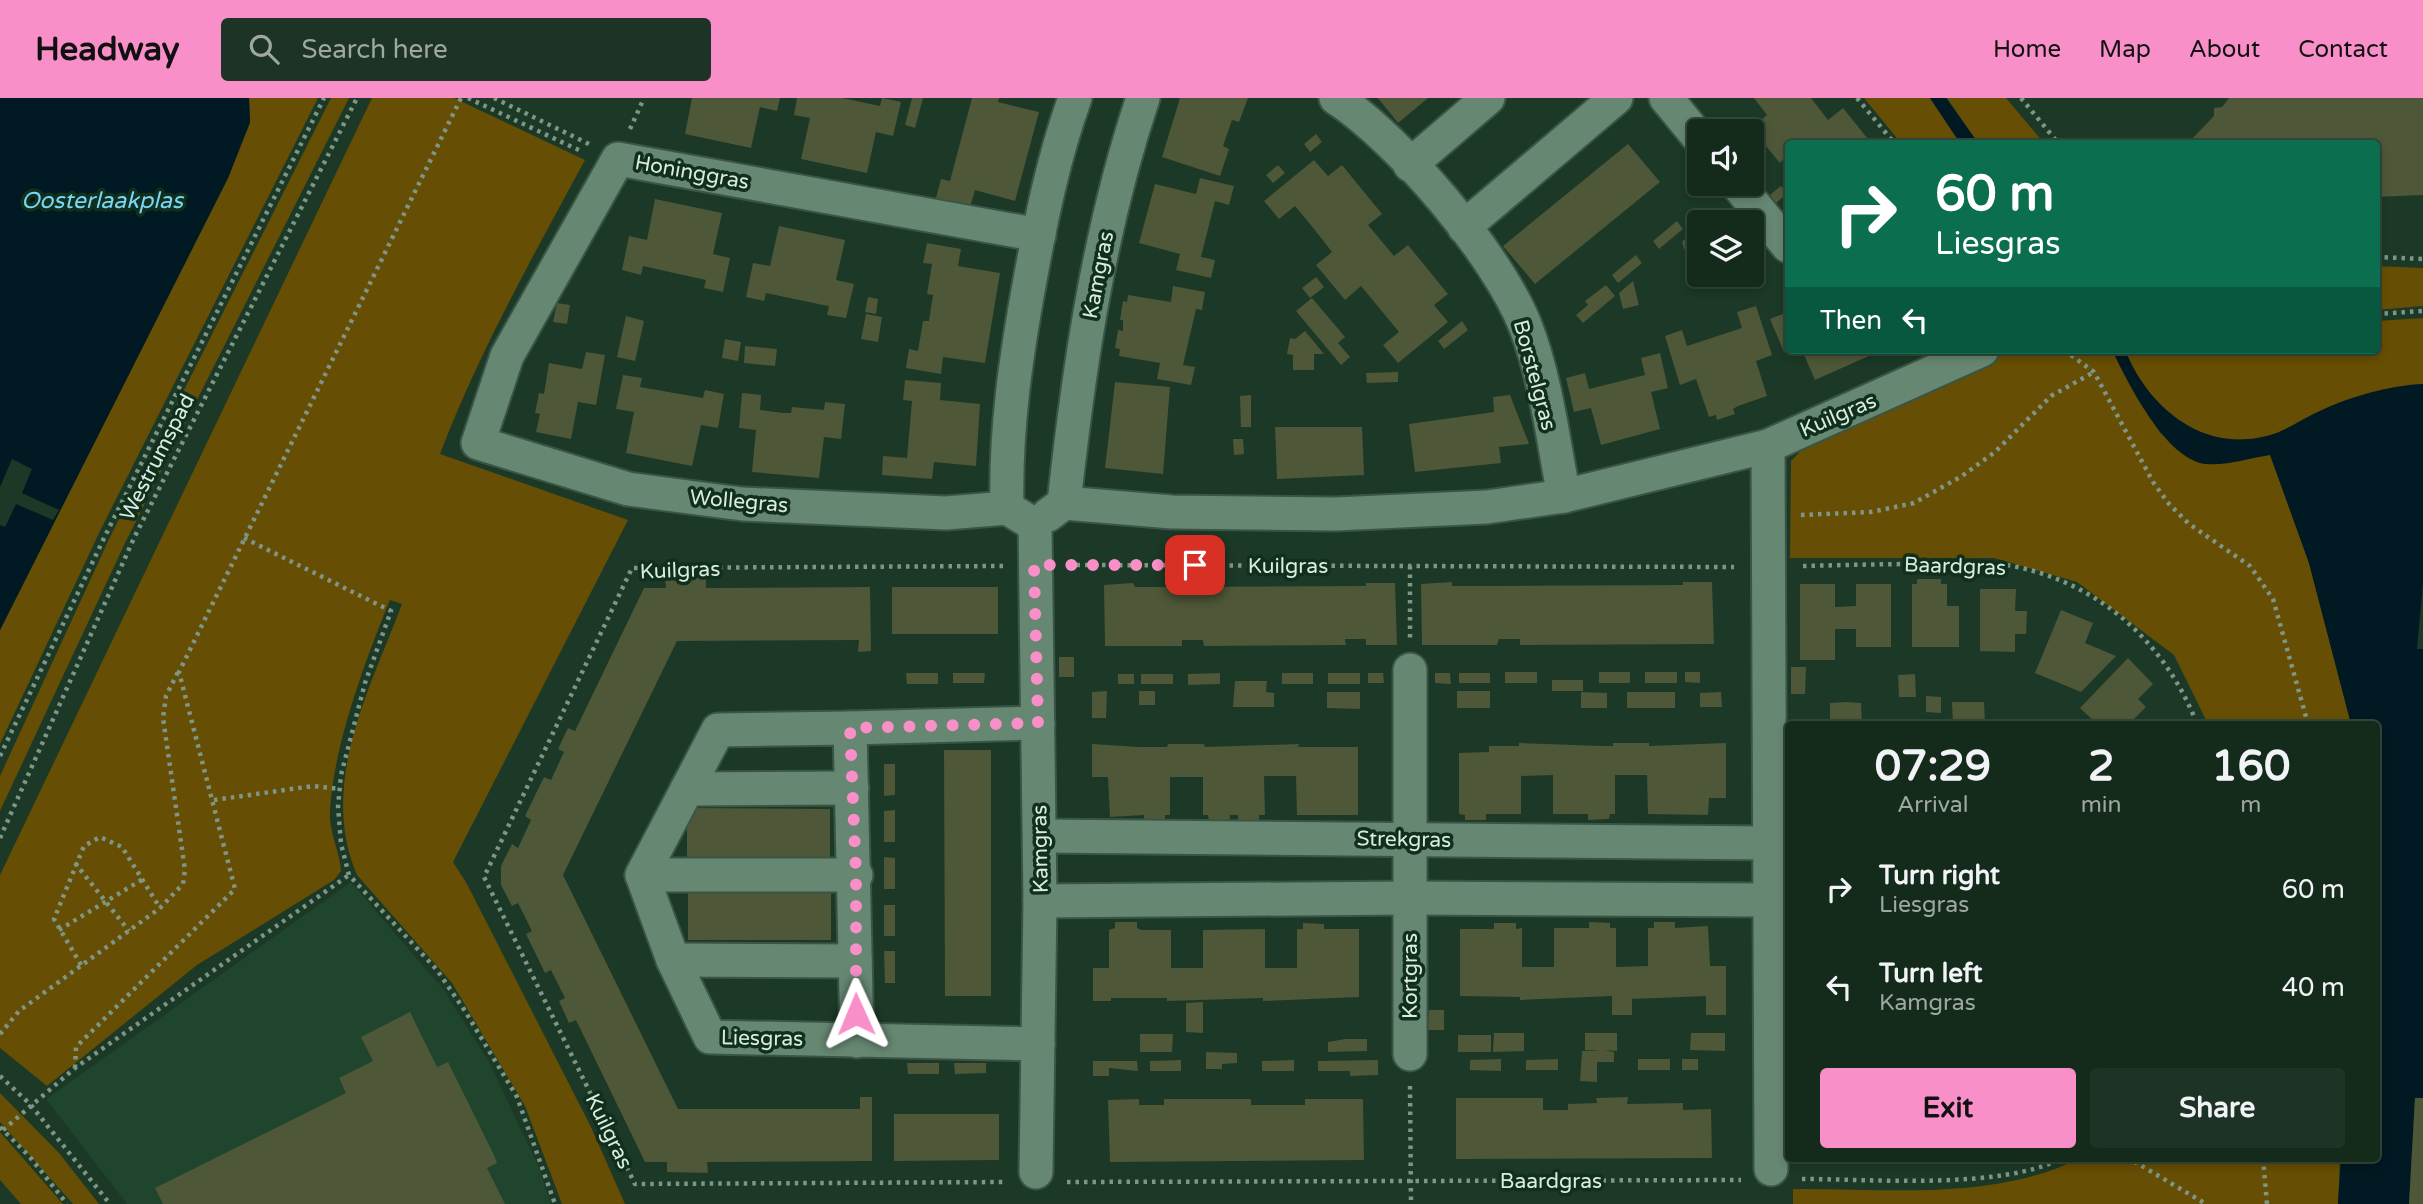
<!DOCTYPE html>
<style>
:root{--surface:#142b1c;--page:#1d3325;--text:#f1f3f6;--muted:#9da7a3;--line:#33473b;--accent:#f98fc9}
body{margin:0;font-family:"Varela Round",sans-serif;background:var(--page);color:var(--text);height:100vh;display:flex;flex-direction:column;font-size:26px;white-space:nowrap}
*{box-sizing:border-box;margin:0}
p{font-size:23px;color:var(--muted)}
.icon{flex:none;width:38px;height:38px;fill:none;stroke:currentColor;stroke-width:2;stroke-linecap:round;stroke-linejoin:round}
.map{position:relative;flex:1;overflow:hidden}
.sheet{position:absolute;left:1785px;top:623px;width:595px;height:441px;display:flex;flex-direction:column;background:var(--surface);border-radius:7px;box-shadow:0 4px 10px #0003,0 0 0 2px var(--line)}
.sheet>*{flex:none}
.top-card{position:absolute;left:1785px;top:42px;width:595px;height:214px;border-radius:7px;box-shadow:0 4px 10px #0003,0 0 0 2px var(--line);background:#0b6e4f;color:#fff;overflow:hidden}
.buttons{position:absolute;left:1687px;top:21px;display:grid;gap:14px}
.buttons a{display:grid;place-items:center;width:77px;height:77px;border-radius:7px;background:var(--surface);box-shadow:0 4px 10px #0003,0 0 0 2px var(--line);font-size:35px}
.pin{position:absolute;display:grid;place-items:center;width:60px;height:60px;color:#fff;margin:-30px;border-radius:14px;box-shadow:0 4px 10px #0006}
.me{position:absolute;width:77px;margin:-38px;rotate:359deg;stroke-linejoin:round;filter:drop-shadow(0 0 5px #0008)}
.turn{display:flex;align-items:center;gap:24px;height:147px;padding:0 35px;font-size:32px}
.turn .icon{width:91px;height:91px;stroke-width:2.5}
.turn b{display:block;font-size:49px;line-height:60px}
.then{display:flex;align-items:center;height:66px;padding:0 35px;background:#0003;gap:14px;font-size:26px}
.eta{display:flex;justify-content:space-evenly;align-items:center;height:119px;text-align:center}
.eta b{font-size:42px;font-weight:700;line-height:49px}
.cta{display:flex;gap:14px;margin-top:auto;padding:14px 35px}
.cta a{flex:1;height:80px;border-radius:7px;background:var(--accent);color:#111;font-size:28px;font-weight:700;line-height:80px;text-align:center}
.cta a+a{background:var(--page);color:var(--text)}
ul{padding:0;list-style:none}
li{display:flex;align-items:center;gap:21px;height:98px;padding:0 35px}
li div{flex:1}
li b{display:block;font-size:26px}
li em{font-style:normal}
header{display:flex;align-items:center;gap:42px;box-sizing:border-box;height:98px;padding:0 35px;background:var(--accent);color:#111}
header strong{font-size:33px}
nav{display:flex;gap:38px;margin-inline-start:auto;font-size:24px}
.search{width:490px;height:63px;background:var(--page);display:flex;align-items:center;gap:18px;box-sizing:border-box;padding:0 24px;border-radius:7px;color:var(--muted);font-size:26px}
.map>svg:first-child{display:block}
</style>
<header>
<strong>Headway</strong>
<div class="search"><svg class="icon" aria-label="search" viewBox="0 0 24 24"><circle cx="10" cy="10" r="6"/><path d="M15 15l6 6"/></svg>Search here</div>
<nav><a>Home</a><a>Map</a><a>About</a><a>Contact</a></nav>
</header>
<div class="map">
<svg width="2423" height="1106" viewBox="0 0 2423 1106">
<rect width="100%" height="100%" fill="#1b3926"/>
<path fill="#1f452d" d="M351,784L444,892L489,964L538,1067L551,1106H127L46,1001Z"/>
<g fill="#664e04">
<path d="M249,0H318L100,433L0,646V532L228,80L250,25Z"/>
<path d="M331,0H349L126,443L0,713V678L110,439Z"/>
<path d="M372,0H454L585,62C533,158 479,254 440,356L628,422L453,764L467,786L591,1029L625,1106H562L525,1008L452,885L357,777C318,686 370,591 402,506L390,502C366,560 332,652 330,715C329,734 340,754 341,773L334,782L197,867L47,988L0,950V777Z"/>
<path d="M1864,0H1930L1960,45H1901Z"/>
<path d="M1947,0H2006L2044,45H1978Z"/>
<path d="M2376,168L2423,170V208L2377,212Z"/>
<path d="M2423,220V286C2387,288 2352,298 2320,313C2303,320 2285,334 2267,338C2202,355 2148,309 2125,252H2376L2377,223Z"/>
<path d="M1997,252H2112L2160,335L2205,366L2270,356L2309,465L2351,626H2208L2174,557L2077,484L1994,460H1790L1791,363L1818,335Z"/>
<path d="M0,995L59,1055L99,1106H73L0,1024Z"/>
<path d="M0,1034L63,1106H21L0,1082Z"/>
<path d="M2080,1060L2340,1061L2338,1106H1793V1091C1887,1090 1993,1104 2080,1060Z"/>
</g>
<g fill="#001922">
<path d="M0,0H249L250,24L228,80L0,532Z"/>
<path d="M1930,0H1946L1978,45H1960Z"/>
<path d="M2112,252H2125C2148,309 2202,355 2267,338C2285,334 2303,320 2320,313C2352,298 2387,288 2423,286V484L2417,551H2423V1000H2415L2409,1106H2338L2341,1061L2376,1060V626H2351L2309,465L2270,357C2250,360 2226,368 2206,366C2166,362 2128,285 2112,252Z"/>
</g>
<path fill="#1b3926" d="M12,361L32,371L22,395L59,412L53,422L16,406L5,429L0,427V389Z"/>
<g fill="#4e5737">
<path d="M692,0H780L777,13L760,9L751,50L685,36Z"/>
<path d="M797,0H842L880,8L882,0L901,4L893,38L876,34L867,75L801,61L810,20L794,17Z"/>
<path d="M912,0H923L915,30L905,27Z"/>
<path d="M972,0H999L998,4L1039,14L1015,103L975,92L970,109L936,100L941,81L950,83Z"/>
<path d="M1180,0H1248L1239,24L1232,22L1223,48L1229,51L1220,78L1162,59Z"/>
<path d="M1378,0H1428L1398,25Z"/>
<path d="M1754,0H1811L1828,22L1843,10L1872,46H1788V57L1780,65L1751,30L1767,17Z"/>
<path d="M2229,0H2423V97L2376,99V46H2187L2214,18V10L2222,9Z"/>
<path d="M1316,36L1322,44L1310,54L1304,46Z"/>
<path d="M1628,46L1660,84L1535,186L1503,148Z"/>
<path d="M1314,62L1328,78L1342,67L1382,116L1368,127L1394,158L1408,147L1448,196L1434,207L1448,224L1398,265L1383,247L1399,234L1361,188L1345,202L1316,167L1332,154L1314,131L1295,108L1279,121L1264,103Z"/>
<path d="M1278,67L1285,75L1273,85L1266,77Z"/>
<path d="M1200,80L1234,88L1229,107L1215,103L1201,159L1215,162L1211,180L1176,172L1180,156L1139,145L1155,86L1196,96Z"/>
<path d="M1781,88L1787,96L1776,105L1770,97Z"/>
<path d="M655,101L722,115L713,156L730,160L723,194L704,190L706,182L674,175L643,168L641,177L622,172L629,138L647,142Z"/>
<path d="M1677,123L1683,131L1659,151L1653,143Z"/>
<path d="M779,128L845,142L836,182L854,186L846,220L827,217L829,208L823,207L766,195L764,203L746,199L753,165L770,168Z"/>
<path d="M1696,131L1699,152L1686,156L1682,144Z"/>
<path d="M927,145L961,151L958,168L1000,175L985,265L943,259L941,276L906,270L909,251L918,253L923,223H929L933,197L927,196L932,166L923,165Z"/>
<path d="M1636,157L1642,165L1618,185L1612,177Z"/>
<path d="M1316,179L1324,189L1310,200L1302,190Z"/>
<path d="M1633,183L1639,207L1623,211L1619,195Z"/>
<path d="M1606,187L1615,198L1583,225L1576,217L1588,207L1585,203Z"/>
<path d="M1173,188L1205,194L1202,212L1196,211L1183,267L1195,269L1191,287L1157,281L1160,265L1119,258L1120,251L1115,250L1118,232L1123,233V222H1120L1123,203L1127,204L1128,197L1171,204Z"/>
<path d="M868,199L878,201L876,216L865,214Z"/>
<path d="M1312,200L1345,239L1338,245L1350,259L1341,267L1296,213Z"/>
<path d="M557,205L570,207L567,226L553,224Z"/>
<path d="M1756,208L1772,257L1756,263L1767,298L1738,308L1733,311L1735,316L1717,322L1716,317L1709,319L1696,281L1680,287L1665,238L1682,232L1687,248L1742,230L1737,214Z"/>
<path d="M1788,214V252L1784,254L1770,221Z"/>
<path d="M866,216L882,219L878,244L861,241Z"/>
<path d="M626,218L644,223L635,263L617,259Z"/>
<path d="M1462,223L1468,232L1444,251L1438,243Z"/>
<path d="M1305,233L1324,256H1314V272H1293V257L1287,256L1290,240L1295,241Z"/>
<path d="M725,241L741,244L738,263L722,260Z"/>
<path d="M745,248L777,251L775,268L744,265Z"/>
<path d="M1802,252H1869L1871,257L1815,282Z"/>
<path d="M586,254L605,257L596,307L578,304L571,341L536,334L540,316L535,315L539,295L544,296L549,265L582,271Z"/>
<path d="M1660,255L1668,290L1651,294L1660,331L1601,347L1591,310L1574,314L1566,280L1585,275L1589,291L1645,277L1641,260Z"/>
<path d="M1398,274V284L1367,285L1366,275Z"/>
<path d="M623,277L642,280L640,289L703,300L705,292L724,296L718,330L701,327L692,368L626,355L634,314L616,311Z"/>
<path d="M905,282L941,285L940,302L980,306L976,368L934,364L932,381L882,377L883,358L907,360L912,303L903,302Z"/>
<path d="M1115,284L1170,289L1163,376L1105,370Z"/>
<path d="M742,295L761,297L760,312L784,315H791L792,309L824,312L825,304L845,306L841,341L824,339L819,380L752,374L756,332L739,330Z"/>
<path d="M1251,297V329H1241L1240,298Z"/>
<path d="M1510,297L1529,346L1499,349L1501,365L1415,374L1409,326L1494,314L1493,299Z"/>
<path d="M1275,329H1362L1364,377L1277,381Z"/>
<path d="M1233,341H1243L1244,356L1234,357Z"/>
<path d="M665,479H706V490L870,489L871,553L858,554L859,542L677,543L563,777L678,1011H860V999H872V1063L707,1064L708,1075L667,1074V1064H645L576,922L569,925L559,903L565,900L551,872L545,875L526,836L532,833L518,805L512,808L501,787V768L512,746L518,750L531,722L525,718L544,679L551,682L564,654L558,651L568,630L575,633L644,490H666Z"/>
<path d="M1917,481H1941V486H1947V508H1959V549H1912V486H1917Z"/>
<path d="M1452,484V488H1497L1683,487V484H1712L1714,546L1520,547V541H1499L1497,547H1422L1421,486Z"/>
<path d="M1133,485L1135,489H1157L1366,488V485H1395L1397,547H1366V541H1345L1346,547L1204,548L1203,542H1182V548H1105L1104,487Z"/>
<path d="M1800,486H1835V509L1856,508V486H1891V549H1856V531H1835V562H1800Z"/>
<rect x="892" y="489" width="106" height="47"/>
<path d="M1980,491H2016L2015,513H2027L2026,536H2015V554L1980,553Z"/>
<path d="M2061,512L2093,525L2085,545L2116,558L2081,594L2035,575Z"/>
<rect x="1059" y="559" width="15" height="20"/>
<path d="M2128,560L2153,586L2138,601L2146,609L2129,626H2097L2080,610Z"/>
<path d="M1791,569H1806L1805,596H1791Z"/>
<rect x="1505" y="574" width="32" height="11"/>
<rect x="1599" y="574" width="31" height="11"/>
<rect x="1645" y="574" width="32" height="11"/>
<path d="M1685,574H1700V585L1685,584Z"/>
<path d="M906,575H938V586H907Z"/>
<path d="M953,575H985L984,585H953Z"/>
<path d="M1220,575V586L1188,587V576Z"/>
<rect x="1282" y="575" width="31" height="11"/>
<rect x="1328" y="575" width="32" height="11"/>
<path d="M1368,575H1383L1384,585H1368Z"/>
<path d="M1435,575H1450L1451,586L1435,585Z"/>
<rect x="1459" y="575" width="31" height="10"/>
<rect x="1118" y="576" width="16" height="10"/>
<rect x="1141" y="576" width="32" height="10"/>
<path d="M1915,576L1916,599H1899L1898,577Z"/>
<rect x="1552" y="582" width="31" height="11"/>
<path d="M1235,583H1267L1266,594L1274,595V609H1233Z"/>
<path d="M1107,593L1106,620H1092V594Z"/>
<rect x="1139" y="593" width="16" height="14"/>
<rect x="1457" y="593" width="33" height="17"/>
<path d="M1327,594H1360V611L1327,610Z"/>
<path d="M1581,594L1607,595V610H1581Z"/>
<rect x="1627" y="594" width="48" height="16"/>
<path d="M1721,594L1722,609H1700V595Z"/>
<path d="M1926,598L1941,599V615L1926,614Z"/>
<path d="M1846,604L1861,605L1862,626H1830V605Z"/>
<path d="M1952,604H1984L1985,625H1953Z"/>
<path d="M1519,645L1603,648H1613V645H1649V648L1726,645V700H1709L1708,717L1648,716L1647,677H1615V716H1610L1609,721L1588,722V716H1553V677L1521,678V716H1486V722H1465V717L1459,716V655L1489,654V648H1519Z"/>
<path d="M1092,646L1139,649H1167L1168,646H1204L1205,649L1299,646L1298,649H1358V717H1297L1296,678H1264L1265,717H1259V723H1238V717H1230V723H1209L1208,717H1203V679H1170V717H1165V723H1144V717L1110,719L1108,679H1092Z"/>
<path d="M944,652H991V898H945Z"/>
<path d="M884,666H895V697L884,698Z"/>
<path d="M687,710L830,711V761H687Z"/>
<path d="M895,712V744H884V713Z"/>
<path d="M884,759L895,760V791H884Z"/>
<path d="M688,791L831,792V842H688Z"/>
<rect x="884" y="807" width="11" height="31"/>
<path d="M1115,824H1137V830L1141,832H1171V870H1203V832L1265,831V870H1297V831H1303V825L1324,826V831H1359V899L1263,903V900L1167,903V900H1111V903H1093V870H1109V832L1115,830Z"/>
<path d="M1589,824L1610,825V830H1616V869L1648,868V830H1654V824H1675V830L1708,828L1710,868H1726V917H1706V898L1632,901V917H1612V898L1520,902V899L1460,898V831H1494V825H1516V831L1522,830V869H1554V830H1589Z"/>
<path d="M884,853H895V885H885Z"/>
<path d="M1203,904V935L1186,934V905Z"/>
<path d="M1429,912H1444V932H1428Z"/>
<path d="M410,914L437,969L448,964L494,1057L497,1065L487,1070L505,1106H163L155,1090L346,995L339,980L373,963L361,939Z"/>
<path d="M1494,935H1524V953L1493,954Z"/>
<path d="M1585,935H1617V953L1604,952L1614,954V964H1597V984L1580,983L1582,953H1601L1585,952Z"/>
<path d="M1691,935H1725V953L1690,952Z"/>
<path d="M1140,936H1173L1172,954H1140Z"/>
<rect x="1458" y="937" width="33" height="17"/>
<path d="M1345,941H1367V953L1328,954V944Z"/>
<path d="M1206,954L1237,955V965L1222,966V971H1206Z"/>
<path d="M1501,961V973L1470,972V962Z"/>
<path d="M1558,961V972H1526V962Z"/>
<rect x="1638" y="961" width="32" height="11"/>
<rect x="1682" y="961" width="16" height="11"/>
<path d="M1181,962V973H1150V963Z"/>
<path d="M1294,962V973H1262V963Z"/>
<path d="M1378,962V977L1350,978V973H1318V963Z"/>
<path d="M1093,963H1137L1138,973L1109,970V978H1093Z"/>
<path d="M907,965H939V976H908Z"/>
<path d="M954,965H986V975L955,976Z"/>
<path d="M1628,999L1627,1006L1683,1005V1012L1711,1011L1712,1060L1456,1061V1000H1543V1012H1568V1006L1597,1005L1596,1000Z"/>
<path d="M2415,1000H2423V1106H2409Z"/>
<path d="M1139,1001V1007H1164V1001H1251V1007H1305V1001H1363L1364,1062L1110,1064L1108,1002Z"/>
<path d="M894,1016H999V1062L894,1063Z"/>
</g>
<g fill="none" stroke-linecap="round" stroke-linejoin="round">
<g stroke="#3a5545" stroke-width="37">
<g id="minor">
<path d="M1336,0C1400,42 1496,155 1525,227C1546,280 1553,342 1564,398"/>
<path d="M1666,0L1699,40"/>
<path d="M1410,67L1488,0"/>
<path d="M1737,86L1788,148"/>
<path d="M1464,129L1616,0"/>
<path d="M1768,348L1771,1071"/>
<path d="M1064,405L1172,414L1336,416L1487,409L1564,398L1768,348L1982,252"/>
<path d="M1007,410L946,415L742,406L628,391L478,345L507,258L618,61L1039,137"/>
<path d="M1007,410L1035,427L1040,803L1036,1074"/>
<path d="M1007,410C1005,332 1016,258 1030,182C1041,121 1054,58 1075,0"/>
<path d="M1048,417L1064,405C1079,268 1099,131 1143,0"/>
<path d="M850,630L1038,625"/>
<path d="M687,691L852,690"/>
<path d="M1040,738L1769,745"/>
<path d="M642,777H856"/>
<path d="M1040,803L1409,800L1769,802"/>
<path d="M673,862L855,863"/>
<path d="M857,943L850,630L718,632L642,777L673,862L710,939L1038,946"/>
<path d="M1410,956V572"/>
</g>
</g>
<g stroke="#7e9686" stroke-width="4.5" stroke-dasharray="3.5 5" stroke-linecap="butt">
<path d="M468,0L583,54"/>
<path d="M494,0L589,46"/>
<path d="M1857,0L1895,46"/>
<path d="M2021,0L2059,46"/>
<path d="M630,31L644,0"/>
<path d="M2376,159L2423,161"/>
<path d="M2376,216L2423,213"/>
<path d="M2064,252L2094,274L2153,384L2169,406L2189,426L2250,468L2273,501L2308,626"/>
<path d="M1801,417L1871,414L1914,405L1962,378L1995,354L2051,298L2094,274"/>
<path d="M244,440L391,513L365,585L341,677L338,708L341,746L349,777L437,872L465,913L517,999L555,1106"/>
<path d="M1068,467L1734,469"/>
<path d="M1003,468L632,470L484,779L635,1086L1006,1084"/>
<path d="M1410,468V541"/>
<path d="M1803,468C1844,467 1885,466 1925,466C1950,465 1976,463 2000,466C2093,479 2164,541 2197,626"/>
<path d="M0,658L106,436L324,0"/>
<path d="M214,702L313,688L340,691"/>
<path d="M0,740L134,440L357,0"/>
<path d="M75,765L129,833"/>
<path d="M59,832L143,781"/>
<path d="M81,867L54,821L84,748L100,739L122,749L160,810"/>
<path d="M0,936L19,913L160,810L183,786L185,772L163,620L166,598L178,574"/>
<path d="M75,970L76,949L235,791L179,574L461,0"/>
<path d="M0,978L30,1006L110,1106"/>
<path d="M1410,988L1411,1106"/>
<path d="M0,1029L30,1059L67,1106"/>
<path d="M3,1032L75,970L349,777"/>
<path d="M2118,1060L2130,1061L2206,1106"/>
<path d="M2263,1060L2267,1106"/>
<path d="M1802,1081C1875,1081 2000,1092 2063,1060"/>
<path d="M1067,1084L1741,1082"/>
</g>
<use href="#minor" stroke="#668771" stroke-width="33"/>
</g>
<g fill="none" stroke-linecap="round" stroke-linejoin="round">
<path stroke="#f98fc9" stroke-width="12" stroke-dasharray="0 21.6" d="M856,916V777L850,630L1038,625L1034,467H1195"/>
</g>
<g text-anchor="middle" stroke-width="7" stroke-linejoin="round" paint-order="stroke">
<g font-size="21" fill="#daecdf" stroke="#102f1d">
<text transform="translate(692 74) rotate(10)" y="7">Honinggras</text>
<text transform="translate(1098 177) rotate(-79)" y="7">Kamgras</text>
<text transform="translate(1535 277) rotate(75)" y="7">Borstelgras</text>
<text transform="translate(1838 317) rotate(-23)" y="7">Kuilgras</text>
<text transform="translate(157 359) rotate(-63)" y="7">Westrumspad</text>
<text transform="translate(739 403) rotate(5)" y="7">Wollegras</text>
<text x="1288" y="475">Kuilgras</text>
<text transform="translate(1955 468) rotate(2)" y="7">Baardgras</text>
<text transform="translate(680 472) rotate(-2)" y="7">Kuilgras</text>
<text transform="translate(1404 741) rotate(1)" y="7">Strekgras</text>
<text transform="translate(1040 751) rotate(-91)" y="7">Kamgras</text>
<text transform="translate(1410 878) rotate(-90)" y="7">Kortgras</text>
<text transform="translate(762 940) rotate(1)" y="7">Liesgras</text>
<text transform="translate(609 1033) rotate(64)" y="7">Kuilgras</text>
<text x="1551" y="1090">Baardgras</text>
</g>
<g font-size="23" font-style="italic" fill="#78d6f6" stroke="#102f1d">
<text x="102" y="110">Oosterlaakplas</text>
</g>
</g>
</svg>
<div class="buttons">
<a><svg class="icon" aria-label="sound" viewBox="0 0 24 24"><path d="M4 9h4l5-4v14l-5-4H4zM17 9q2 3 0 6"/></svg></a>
<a><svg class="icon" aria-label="layers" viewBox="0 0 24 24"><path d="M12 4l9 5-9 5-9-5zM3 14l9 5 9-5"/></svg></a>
</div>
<div class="pin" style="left:1195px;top:467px;background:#d93025"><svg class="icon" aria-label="arrive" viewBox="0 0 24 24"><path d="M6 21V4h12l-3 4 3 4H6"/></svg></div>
<svg class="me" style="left:856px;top:916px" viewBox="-20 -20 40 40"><path d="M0-17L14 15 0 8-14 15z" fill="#f98fc9" stroke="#fff" stroke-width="4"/></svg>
<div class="top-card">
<div class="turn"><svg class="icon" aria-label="right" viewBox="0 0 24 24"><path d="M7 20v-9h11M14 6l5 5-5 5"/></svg><div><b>60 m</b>Liesgras</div></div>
<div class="then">Then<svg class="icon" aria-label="left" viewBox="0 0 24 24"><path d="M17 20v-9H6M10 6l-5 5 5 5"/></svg></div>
</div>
<section class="sheet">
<div class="eta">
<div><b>07:29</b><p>Arrival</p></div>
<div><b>2</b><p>min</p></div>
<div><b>160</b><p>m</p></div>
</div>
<ul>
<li><svg class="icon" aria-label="right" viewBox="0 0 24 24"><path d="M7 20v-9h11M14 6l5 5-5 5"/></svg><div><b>Turn right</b><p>Liesgras</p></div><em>60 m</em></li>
<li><svg class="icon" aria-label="left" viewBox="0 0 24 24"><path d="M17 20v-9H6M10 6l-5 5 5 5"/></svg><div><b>Turn left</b><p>Kamgras</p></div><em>40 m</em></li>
</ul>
<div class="cta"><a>Exit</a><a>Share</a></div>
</section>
</div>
